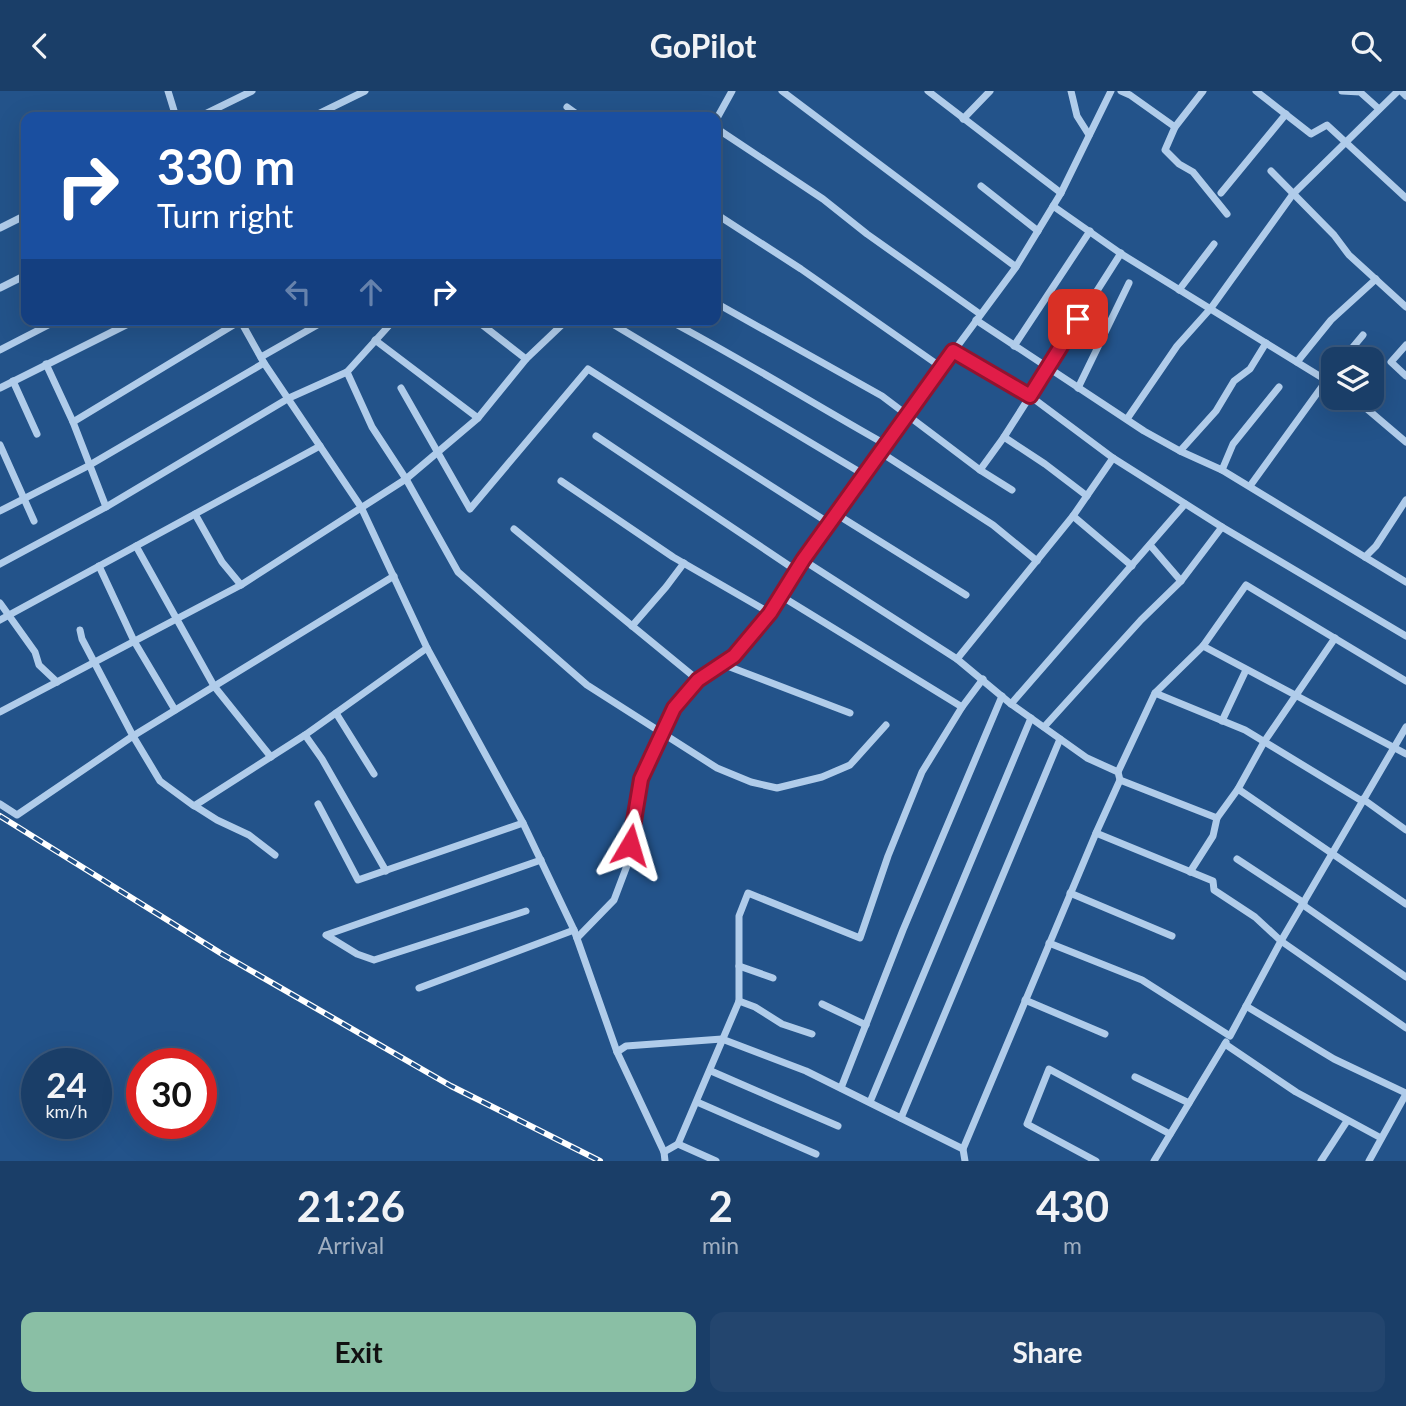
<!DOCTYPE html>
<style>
:root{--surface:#1a3e68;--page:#23456e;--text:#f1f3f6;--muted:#9faec0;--line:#38577c;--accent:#8abfa5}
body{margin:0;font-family:Lato,sans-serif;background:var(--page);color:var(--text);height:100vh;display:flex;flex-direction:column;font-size:26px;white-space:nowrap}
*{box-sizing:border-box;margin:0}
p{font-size:23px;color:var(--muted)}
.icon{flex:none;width:38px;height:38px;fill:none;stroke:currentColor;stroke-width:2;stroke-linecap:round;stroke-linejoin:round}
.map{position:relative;height:1070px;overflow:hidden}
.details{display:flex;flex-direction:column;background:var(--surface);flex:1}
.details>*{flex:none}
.guide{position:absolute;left:21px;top:21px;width:700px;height:214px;border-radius:14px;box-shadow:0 7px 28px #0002,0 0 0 2px var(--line);background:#1a4fa0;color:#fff;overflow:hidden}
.buttons{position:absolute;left:1321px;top:256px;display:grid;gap:14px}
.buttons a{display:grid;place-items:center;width:63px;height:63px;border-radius:14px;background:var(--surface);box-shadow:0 7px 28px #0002,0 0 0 2px var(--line);font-size:35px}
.speed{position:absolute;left:21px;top:957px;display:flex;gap:14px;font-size:35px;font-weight:700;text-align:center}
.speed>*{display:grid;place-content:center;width:91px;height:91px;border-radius:50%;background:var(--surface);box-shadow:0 7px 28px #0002,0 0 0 2px var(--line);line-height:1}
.speed small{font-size:18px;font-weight:400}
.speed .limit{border:10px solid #d22;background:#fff;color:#111}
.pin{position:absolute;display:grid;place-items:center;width:60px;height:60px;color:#fff;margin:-30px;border-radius:14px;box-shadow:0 4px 10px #0006}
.me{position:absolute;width:77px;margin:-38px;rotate:7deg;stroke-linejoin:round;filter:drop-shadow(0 0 5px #0008)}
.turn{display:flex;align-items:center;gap:24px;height:147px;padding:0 21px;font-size:32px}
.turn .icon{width:91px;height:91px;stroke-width:2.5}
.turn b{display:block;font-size:49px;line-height:60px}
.lanes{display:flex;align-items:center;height:66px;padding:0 21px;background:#0003;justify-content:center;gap:35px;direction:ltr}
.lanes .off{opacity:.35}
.eta{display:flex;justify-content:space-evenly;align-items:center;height:119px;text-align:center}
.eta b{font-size:42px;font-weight:700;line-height:49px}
.cta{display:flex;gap:14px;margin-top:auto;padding:14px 21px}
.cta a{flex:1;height:80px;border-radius:14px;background:var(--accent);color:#111;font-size:28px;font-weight:700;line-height:80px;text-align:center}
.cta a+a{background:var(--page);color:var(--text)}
header{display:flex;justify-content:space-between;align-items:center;height:91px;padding:0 21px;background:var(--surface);font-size:32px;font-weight:700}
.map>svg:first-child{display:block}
</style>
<header><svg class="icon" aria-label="back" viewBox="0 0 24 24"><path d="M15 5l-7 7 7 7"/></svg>GoPilot<svg class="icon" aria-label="search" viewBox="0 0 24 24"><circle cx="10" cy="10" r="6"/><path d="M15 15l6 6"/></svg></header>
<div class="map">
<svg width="1406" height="1070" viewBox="0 0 1406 1070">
<rect width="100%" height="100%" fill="#23538a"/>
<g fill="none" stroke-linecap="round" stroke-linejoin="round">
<g stroke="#b0ccea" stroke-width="7">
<path d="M168,0L176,26"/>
<path d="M782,0L1016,176"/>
<path d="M928,0L1061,102"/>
<path d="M1071,0L1077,25L1089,44"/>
<path d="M1121,0L1130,4L1175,36"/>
<path d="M1203,0L1175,36L1165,59L1179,73L1193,81L1227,123"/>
<path d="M1256,0L1311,43L1327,34L1406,107"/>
<path d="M1342,0L1360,1L1379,18"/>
<path d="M1401,0L1406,5"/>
<path d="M567,16L581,26"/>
<path d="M199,26L252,0"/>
<path d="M312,26L365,0"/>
<path d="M963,28L990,0"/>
<path d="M716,29L732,0"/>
<path d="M716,37L823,108L867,143L980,223"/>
<path d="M1271,80L1334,144L1349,164L1406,216"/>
<path d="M981,95L1038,140"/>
<path d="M1221,102L1286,23"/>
<path d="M1053,115L1123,164L1334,294"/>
<path d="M716,123L801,178L941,276"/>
<path d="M0,137L26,124"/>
<path d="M0,197L26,184"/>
<path d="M1179,199L1214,153"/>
<path d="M716,212L882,305L980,379L1012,399"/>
<path d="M240,229L264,272L361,416L427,557L523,732L574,839L617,961L664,1061L665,1070"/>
<path d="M476,229L526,268L567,229"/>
<path d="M606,229L863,383"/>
<path d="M668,229C742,268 812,312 885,353"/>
<path d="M976,229L1144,340L1180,360L1222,379L1406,491"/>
<path d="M375,249L478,327"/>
<path d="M1406,254L1391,271L1406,285"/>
<path d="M1014,255L1090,140"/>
<path d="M0,259L58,229"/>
<path d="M953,260L1030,305L1113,367L1222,436L1406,545"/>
<path d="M261,266L326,229"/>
<path d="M1343,268L1363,244"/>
<path d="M1297,271L1331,229L1376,188"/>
<path d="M46,273L73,331"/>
<path d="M347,281L372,336L406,388L458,481L587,594L717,677L751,691L777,697L822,686L850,674L886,634"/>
<path d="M13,290L37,343"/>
<path d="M0,297L136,229"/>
<path d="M401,297L470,418L588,278L829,432"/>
<path d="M1078,297L1129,192"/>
<path d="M1353,306L1406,351"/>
<path d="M1127,328L1177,255L1211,217L1293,103L1398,0"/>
<path d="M596,345L797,480"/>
<path d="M1004,346L1045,373L1087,405"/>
<path d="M0,354L34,430"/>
<path d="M1180,360L1216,320L1234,290L1250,278L1266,252"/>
<path d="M880,361L993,434L1037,470"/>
<path d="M980,379L1004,346L1121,162"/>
<path d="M1222,379L1233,353L1279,296"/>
<path d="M561,390L673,466L770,522"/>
<path d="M1250,395L1334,279"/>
<path d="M106,416L73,331L240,230"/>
<path d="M0,420L88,375L264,272"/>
<path d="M195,423L222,471L241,494"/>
<path d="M836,423L966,504"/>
<path d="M1073,425L1132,475"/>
<path d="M514,438L698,589"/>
<path d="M1150,454L1181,490"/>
<path d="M136,455L214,595L271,666"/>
<path d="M1365,466L1376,455L1406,409"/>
<path d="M803,469L957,568L1011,613L1087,667L1118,681L1120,689L1217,727L1238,698L1406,813"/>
<path d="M0,473L106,416L289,307L347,281L394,229"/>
<path d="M99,475L134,550L175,619"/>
<path d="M781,505L962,616"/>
<path d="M0,512L35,561L39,574L57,591"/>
<path d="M0,529L320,355"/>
<path d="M632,535L666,496L684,472"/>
<path d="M80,539L82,548L133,645L160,690L194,715L305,644L427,557"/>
<path d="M1203,555L1406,663"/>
<path d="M957,568L1073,425L1113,367"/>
<path d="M722,573L850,622"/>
<path d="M1155,602L1245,639L1362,710"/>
<path d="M1011,613L1185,413"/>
<path d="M0,621L241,494L406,388L478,327L526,268"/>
<path d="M336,622L374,683"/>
<path d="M1222,630L1246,579"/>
<path d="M1044,636L1141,529L1181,490L1222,436"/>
<path d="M305,644L322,668L386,780"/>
<path d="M1118,681L1155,602L1203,555L1246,494L1406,590"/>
<path d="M1238,698L1264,651L1335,547"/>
<path d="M1363,708L1406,739"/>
<path d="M0,713L17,724L133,645L394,485"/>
<path d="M318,713L358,789L523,732"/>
<path d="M195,715L217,729L249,744L275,764"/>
<path d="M1096,742L1213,790L1214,799L1255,826L1281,850L1406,937"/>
<path d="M1237,768L1304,812"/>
<path d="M1190,781L1213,745L1217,727"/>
<path d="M1070,802L1172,845"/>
<path d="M1303,814L1406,886"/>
<path d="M526,820L374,869L357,863L326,844L541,769"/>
<path d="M577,847L614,809L628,772L641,688L674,617L698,589L734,565L770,522L803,469L885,353L1016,176L1061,102L1111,0"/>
<path d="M1049,852L1142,889L1230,945L1281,850L1406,636"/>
<path d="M739,875L773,887"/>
<path d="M419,897L574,839"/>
<path d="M1025,909L1105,943"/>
<path d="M739,910L755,916L782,933L812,943"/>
<path d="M822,913L866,934"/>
<path d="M1246,915L1334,968L1406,1002"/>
<path d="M1225,953L1296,1001L1381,1047"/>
<path d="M617,961L626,955L722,948L806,980L963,1058L965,1070"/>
<path d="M711,980L838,1035"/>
<path d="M1135,986L1189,1012"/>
<path d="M841,997L903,839L1002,605"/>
<path d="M697,1011L816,1063"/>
<path d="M870,1011L1031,627"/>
<path d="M901,1027L1060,648"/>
<path d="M678,1053L716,1070"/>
<path d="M963,1058L1096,742L1120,689"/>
<path d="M664,1061L678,1053L739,910V825L748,802L860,847L888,765L922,681L962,616L983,588"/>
<path d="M1096,1070L1027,1033L1049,978L1170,1043"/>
<path d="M1154,1070L1226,951"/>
<path d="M1321,1070L1347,1030"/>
<path d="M1369,1070L1406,1003"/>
</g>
<g stroke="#fff" stroke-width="6">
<path id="rail" d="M0,725L222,863L451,995L600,1070"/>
</g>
<use href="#rail" stroke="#23538a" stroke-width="3.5" stroke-dasharray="10" stroke-linecap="butt"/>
</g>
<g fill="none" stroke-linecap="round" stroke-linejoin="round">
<g stroke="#92132f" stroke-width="18">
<path id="route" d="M630,754L641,688L674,617L698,589L734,565L770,522L803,469L953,260L1030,305L1078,228"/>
</g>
<use href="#route" stroke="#e11d48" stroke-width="12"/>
</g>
</svg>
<div class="buttons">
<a><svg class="icon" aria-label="layers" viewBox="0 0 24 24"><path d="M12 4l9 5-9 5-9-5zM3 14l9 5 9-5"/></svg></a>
</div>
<div class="speed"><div>24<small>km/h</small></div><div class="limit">30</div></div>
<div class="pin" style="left:1078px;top:228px;background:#d93025"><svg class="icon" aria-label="arrive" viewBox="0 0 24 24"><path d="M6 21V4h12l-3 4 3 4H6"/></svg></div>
<svg class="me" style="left:630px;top:754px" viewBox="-20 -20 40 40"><path d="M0-17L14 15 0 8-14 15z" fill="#e11d48" stroke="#fff" stroke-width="4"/></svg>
<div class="guide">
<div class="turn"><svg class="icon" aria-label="right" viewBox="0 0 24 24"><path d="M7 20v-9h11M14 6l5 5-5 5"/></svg><div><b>330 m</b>Turn right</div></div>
<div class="lanes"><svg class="icon off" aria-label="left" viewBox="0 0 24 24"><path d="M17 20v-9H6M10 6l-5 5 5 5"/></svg><svg class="icon off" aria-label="ahead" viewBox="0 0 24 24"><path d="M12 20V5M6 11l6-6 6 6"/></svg><svg class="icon" aria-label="right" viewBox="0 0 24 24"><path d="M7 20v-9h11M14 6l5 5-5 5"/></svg></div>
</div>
</div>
<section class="details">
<div class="eta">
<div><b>21:26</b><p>Arrival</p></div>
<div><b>2</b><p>min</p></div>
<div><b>430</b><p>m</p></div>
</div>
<div class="cta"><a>Exit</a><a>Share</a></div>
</section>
